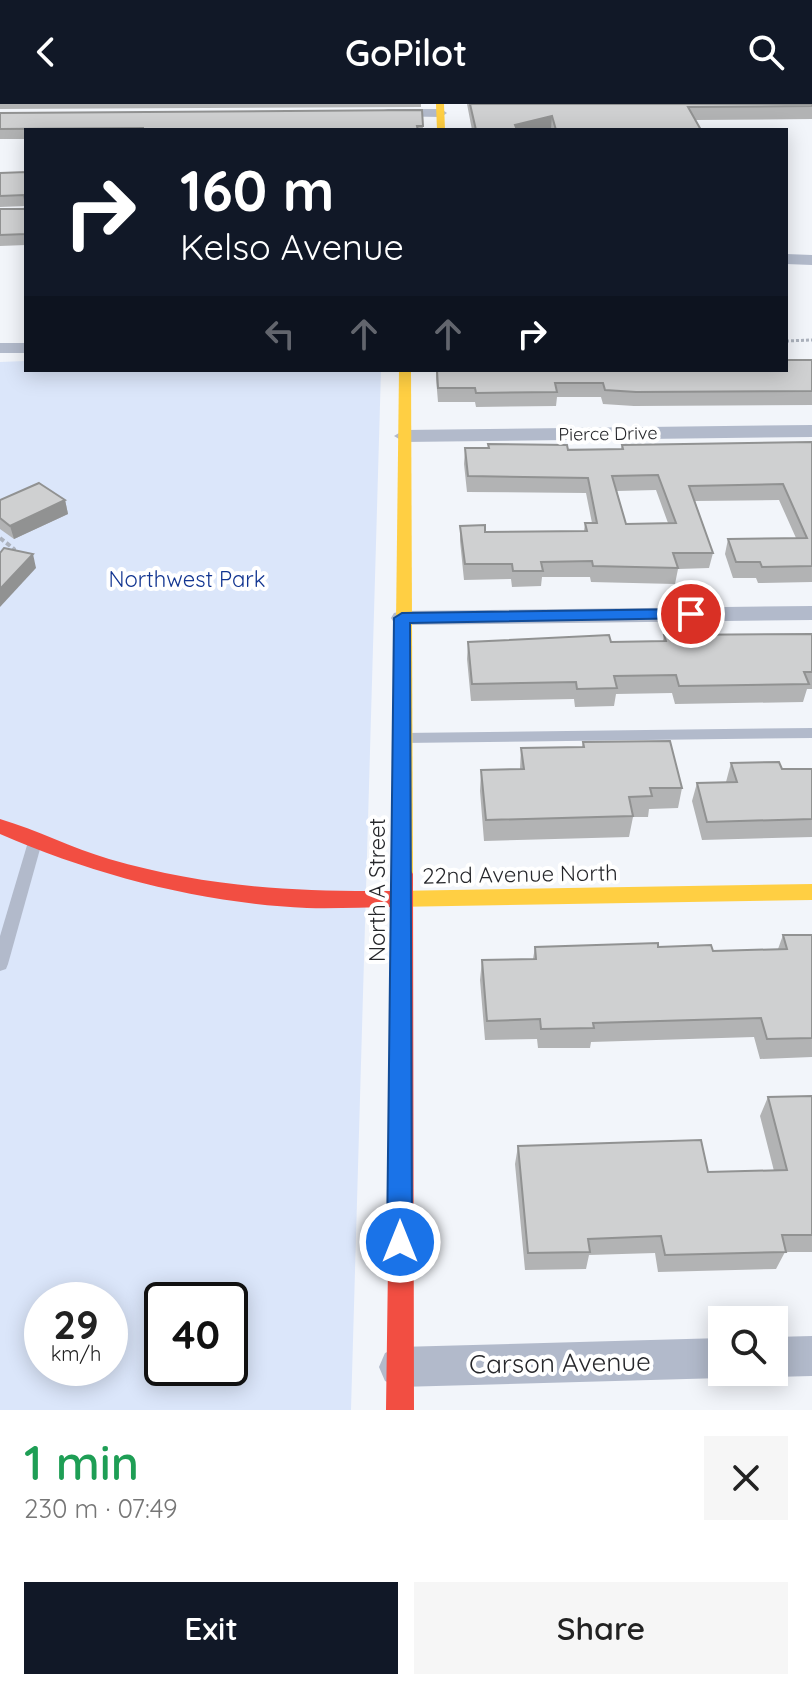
<!DOCTYPE html>
<meta charset="utf-8">
<style>
:root{--surface:#fff;--page:#f6f6f6;--text:#222;--muted:#767676;--accent:#111827}
body{margin:0;font-family:Quicksand,sans-serif;background:var(--page);color:var(--text);height:100vh;display:flex;flex-direction:column;font-size:30px;white-space:nowrap}
*{box-sizing:border-box;margin:0}
p{font-size:26px;color:var(--muted)}
.icon{flex:none;width:44px;height:44px;fill:none;stroke:currentColor;stroke-width:2;stroke-linecap:round;stroke-linejoin:round}
.map{position:relative;height:1306px;overflow:hidden}
.details{display:flex;flex-direction:column;background:var(--surface);flex:1}
.details>*{flex:none}
.top-card{position:absolute;left:24px;top:24px;width:764px;height:244px;border-radius:0px;box-shadow:0 4px 20px #0003;background:#111827;color:#fff;overflow:hidden}
.controls{position:absolute;left:708px;top:1202px;display:grid;gap:16px}
.controls a{display:grid;place-items:center;width:80px;height:80px;border-radius:0px;background:var(--surface);box-shadow:0 4px 20px #0003;font-size:40px}
.speed{position:absolute;left:24px;top:1178px;display:flex;gap:16px;font-size:40px;font-weight:700;text-align:center}
.speed>*{display:grid;place-content:center;width:104px;height:104px;border-radius:50%;background:var(--surface);box-shadow:0 4px 20px #0003;line-height:1}
.speed small{font-size:20px;font-weight:400}
.speed .limit{border:4px solid #111;border-radius:12px;background:#fff;color:#111}
.pin{position:absolute;display:grid;place-items:center;width:68px;height:68px;color:#fff;margin:-34px;border:4px solid #fff;border-radius:50%;box-shadow:0 2px 8px #0007}
.me{position:absolute;width:88px;margin:-44px;rotate:0deg;stroke-linejoin:round;filter:drop-shadow(0 0 6px #0008)}
.turn{display:flex;align-items:center;gap:28px;height:168px;padding:0 24px;font-size:36px}
.turn .icon{width:104px;height:104px;stroke-width:2.5}
.turn b{display:block;font-size:56px;line-height:68px}
.lanes{display:flex;align-items:center;height:76px;padding:0 24px;background:#0003;justify-content:center;gap:40px;direction:ltr}
.lanes .off{opacity:.35}
.round{display:grid;place-items:center;flex:none;width:84px;height:84px;border-radius:0px;background:var(--page)}
.headline{display:flex;align-items:center;justify-content:space-between;height:136px;padding:0 24px}
h1{font-size:48px;font-weight:600;line-height:60px;color:#1e9e55}
.primary-button{display:flex;gap:16px;margin-top:auto;padding:16px 24px}
.primary-button a{flex:1;height:92px;border-radius:0px;background:var(--accent);color:#fff;font-size:32px;font-weight:600;line-height:92px;text-align:center}
.primary-button a+a{background:var(--page);color:var(--text)}
header{display:flex;justify-content:space-between;align-items:center;height:104px;padding:0 24px;background:var(--accent);color:#fff;font-size:36px;font-weight:600}
.map>svg:first-child{display:block}
</style>
<header><svg class="icon" aria-label="back" viewBox="0 0 24 24"><path d="M15 5l-7 7 7 7"/></svg>GoPilot<svg class="icon" aria-label="search" viewBox="0 0 24 24"><circle cx="10" cy="10" r="6"/><path d="M15 15l6 6"/></svg></header>
<div class="map">
<svg width="812" height="1306" viewBox="0 0 812 1306">
<rect width="100%" height="100%" fill="#f2f5fa"/>
<path fill="#dbe6fa" fill-rule="evenodd" d="M26,257V266H381L351,1306H0V258ZM42,1196H110V1264H42ZM162,1196H230V1264H162Z"/>
<g fill="none" stroke-linecap="round" stroke-linejoin="round">
<path stroke="#acb2bd" stroke-width="3" stroke-dasharray="3 2" stroke-linecap="butt" d="M786,237L812,236"/>
<path stroke="#acb2bd" stroke-width="4" stroke-dasharray="5 3" stroke-linecap="butt" d="M0,434L14,445L11,449"/>
<g fill="#b2bacb" fill-rule="evenodd">
<path d="M812,624V634L402,639L395,634L402,629Z"/>
<path d="M35,732L40,734L42,738L8,860L6,865L0,867V832L28,738L30,734Z"/>
</g>
<g fill="#b2bacb" fill-rule="evenodd">
<path d="M388,5H441L447,9L441,13L384,12V6Z"/>
<path d="M786,150L812,151V161L786,160Z"/>
<rect x="0" y="239" width="26" height="10"/>
<path d="M812,321V333L404,338L394,332L404,326Z"/>
<path d="M812,502V516L402,521L394,519L391,514L394,509L402,507Z"/>
<path d="M812,1232V1272L774,1273L763,1268H774V1233Z"/>
<path d="M722,1234V1268H735L722,1274L399,1283L385,1277L379,1263L385,1249L399,1243Z"/>
</g>
<g fill="#ffcf43" fill-rule="evenodd">
<path d="M436,0H444L445,26H437Z"/>
<path d="M399,266H411L413,770L410,775H396L393,770Z"/>
<path d="M812,780V796L393,803L386,801L383,795L386,789L393,787Z"/>
</g>
<path fill="#f24e42" fill-rule="evenodd" d="M0,715C37,726 72,744 109,755C206,783 293,788 393,787L396,765H410L413,770L414,1306H386L393,803C364,803 336,805 307,804C201,799 97,772 0,730Z"/>
</g>
<g fill="#b2b3b4" fill-rule="evenodd">
<path d="M0,0H421V3L0,5Z"/>
<path d="M467,0H812V15L695,16L701,26H551V25L472,26Z"/>
<path d="M422,6L423,26H26V35H0V9Z"/>
<path d="M26,68V102L0,103V69Z"/>
<path d="M26,103V141L0,142V105H24Z"/>
<path d="M812,256V301L634,302L603,300L601,293H557L556,302L476,303L475,298H438L436,274V266H786Z"/>
<path d="M812,338V478L758,479L756,474H733L725,450L728,435L796,434L779,396L695,397L713,449L709,464L678,465L675,480L591,478L590,473H542L541,482L512,483L511,475L464,476L460,437V422L485,428L584,427L585,419H592L586,389L467,388L464,360L465,344L621,345L622,341ZM656,386L668,419L626,420L617,387Z"/>
<path d="M0,396H65L68,410L14,435L0,425Z"/>
<path d="M812,530V585H807L803,598L675,600L672,589L616,590L614,602L575,603L574,595L471,597L467,555L468,538L663,537L664,531Z"/>
<path d="M583,638L682,684L678,704L649,705L648,713H633L629,733L484,737L480,687L481,666L520,665L521,644L582,643Z"/>
<path d="M731,659L782,665H812V733L702,736L692,697L697,679L726,678Z"/>
<path d="M783,831H812V953L760,955L754,933L591,938L590,944H538L537,935L485,936L480,876L482,856L533,855L535,843H658L713,847L778,845Z"/>
<path d="M812,992V1148H785L776,1165L658,1168L655,1149L589,1151L586,1165L525,1166L515,1060L518,1042L708,1068L774,1067L760,1012L768,993Z"/>
</g>
<g fill="#919292">
<path d="M552,12L551,25L515,26V21Z"/>
<path d="M65,396L68,410L14,435L10,422Z"/>
<path d="M33,450L36,464L0,503V485Z"/>
</g>
<g fill="#cfd0d1" stroke="#919292" stroke-width="2" fill-rule="evenodd">
<path d="M470,0H812V2L688,3L701,26H556L552,12L515,21L517,26H476Z"/>
<path d="M422,6L423,22H417L418,26H143V24L0,25V9Z"/>
<path d="M26,68V100L24,91L0,92V69Z"/>
<path d="M26,103V130L0,131V105H24Z"/>
<path d="M786,256H812V287L636,288L605,286L603,279H555L557,288L476,289L475,284H438L437,266H786Z"/>
<path d="M812,338V462L762,463L760,458H736L728,435L807,434L783,380L689,382L713,449H673L678,464L593,462L592,457L541,458L543,467H513L512,460H465L460,422L485,421V428L587,427L585,419H597L588,374L468,372L465,344H489L488,340L567,341L568,346L623,345L622,341ZM658,371L676,419L626,420L612,372Z"/>
<path d="M39,379L65,396L10,422L0,414V396Z"/>
<path d="M4,444L33,450L0,485V449Z"/>
<path d="M812,530V568H804L809,580L679,582L676,571L614,572L617,584L577,585L576,578L472,580L468,538L609,531L611,538L666,537L664,531Z"/>
<path d="M670,637L682,684H650L652,692L629,693L633,712L486,716L481,666L524,665L521,644L584,643L583,638Z"/>
<path d="M779,658L782,665H812V715L707,718L697,679L737,678L731,659Z"/>
<path d="M783,831H812V934L767,935L761,914L593,919L594,924L541,925L540,915L487,917L482,856L536,855L535,843L658,839V843L711,841L713,847L787,845Z"/>
<path d="M812,992V1131H782L786,1148L665,1151L661,1132L588,1135L590,1148L528,1149L518,1042L701,1036L708,1068L787,1066L768,993Z"/>
</g>
<path fill="#1a73e8" stroke="#114b97" stroke-width="2" d="M691,505L699,510L697,514L410,519L412,1138L409,1147L400,1151L391,1147L387,1138L394,514L402,509Z"/>
<g text-anchor="middle" stroke-width="8" stroke-linejoin="round" paint-order="stroke">
<g font-size="18" fill="#26272b" stroke="#fff">
<text transform="translate(608 330) rotate(-1)" y="6">Pierce Drive</text>
</g>
<g font-size="22" fill="#123591" stroke="#fff">
<text x="187" y="483">Northwest Park</text>
</g>
<g font-size="22" fill="#26272b" stroke="#fff">
<text transform="translate(520 770) rotate(-1)" y="8">22nd Avenue North</text>
<text transform="translate(377 786) rotate(-90)" y="8">North A Street</text>
</g>
<g font-size="26" fill="#26272b" stroke="#fff">
<text transform="translate(560 1259) rotate(-1)" y="9">Carson Avenue</text>
</g>
</g>
</svg>
<div class="controls">
<a><svg class="icon" aria-label="search" viewBox="0 0 24 24"><circle cx="10" cy="10" r="6"/><path d="M15 15l6 6"/></svg></a>
</div>
<div class="speed"><div>29<small>km/h</small></div><div class="limit">40</div></div>
<div class="pin" style="left:691px;top:510px;background:#d93025"><svg class="icon" aria-label="arrive" viewBox="0 0 24 24"><path d="M6 21V4h12l-3 4 3 4H6"/></svg></div>
<svg class="me" style="left:400px;top:1138px" viewBox="-20 -20 40 40"><circle r="17" fill="#1a73e8" stroke="#fff" stroke-width="3"/><path d="M0-11L8 9 0 5-8 9z" fill="#fff"/></svg>
<div class="top-card">
<div class="turn"><svg class="icon" aria-label="right" viewBox="0 0 24 24"><path d="M7 20v-9h11M14 6l5 5-5 5"/></svg><div><b>160 m</b>Kelso Avenue</div></div>
<div class="lanes"><svg class="icon off" aria-label="left" viewBox="0 0 24 24"><path d="M17 20v-9H6M10 6l-5 5 5 5"/></svg><svg class="icon off" aria-label="ahead" viewBox="0 0 24 24"><path d="M12 20V5M6 11l6-6 6 6"/></svg><svg class="icon off" aria-label="ahead" viewBox="0 0 24 24"><path d="M12 20V5M6 11l6-6 6 6"/></svg><svg class="icon" aria-label="right" viewBox="0 0 24 24"><path d="M7 20v-9h11M14 6l5 5-5 5"/></svg></div>
</div>
</div>
<section class="details">
<div class="headline"><div><h1>1 min</h1><p>230 m · 07:49</p></div><a class="round"><svg class="icon" aria-label="close" viewBox="0 0 24 24"><path d="M6 6l12 12M18 6L6 18"/></svg></a></div>
<div class="primary-button"><a>Exit</a><a>Share</a></div>
</section>
